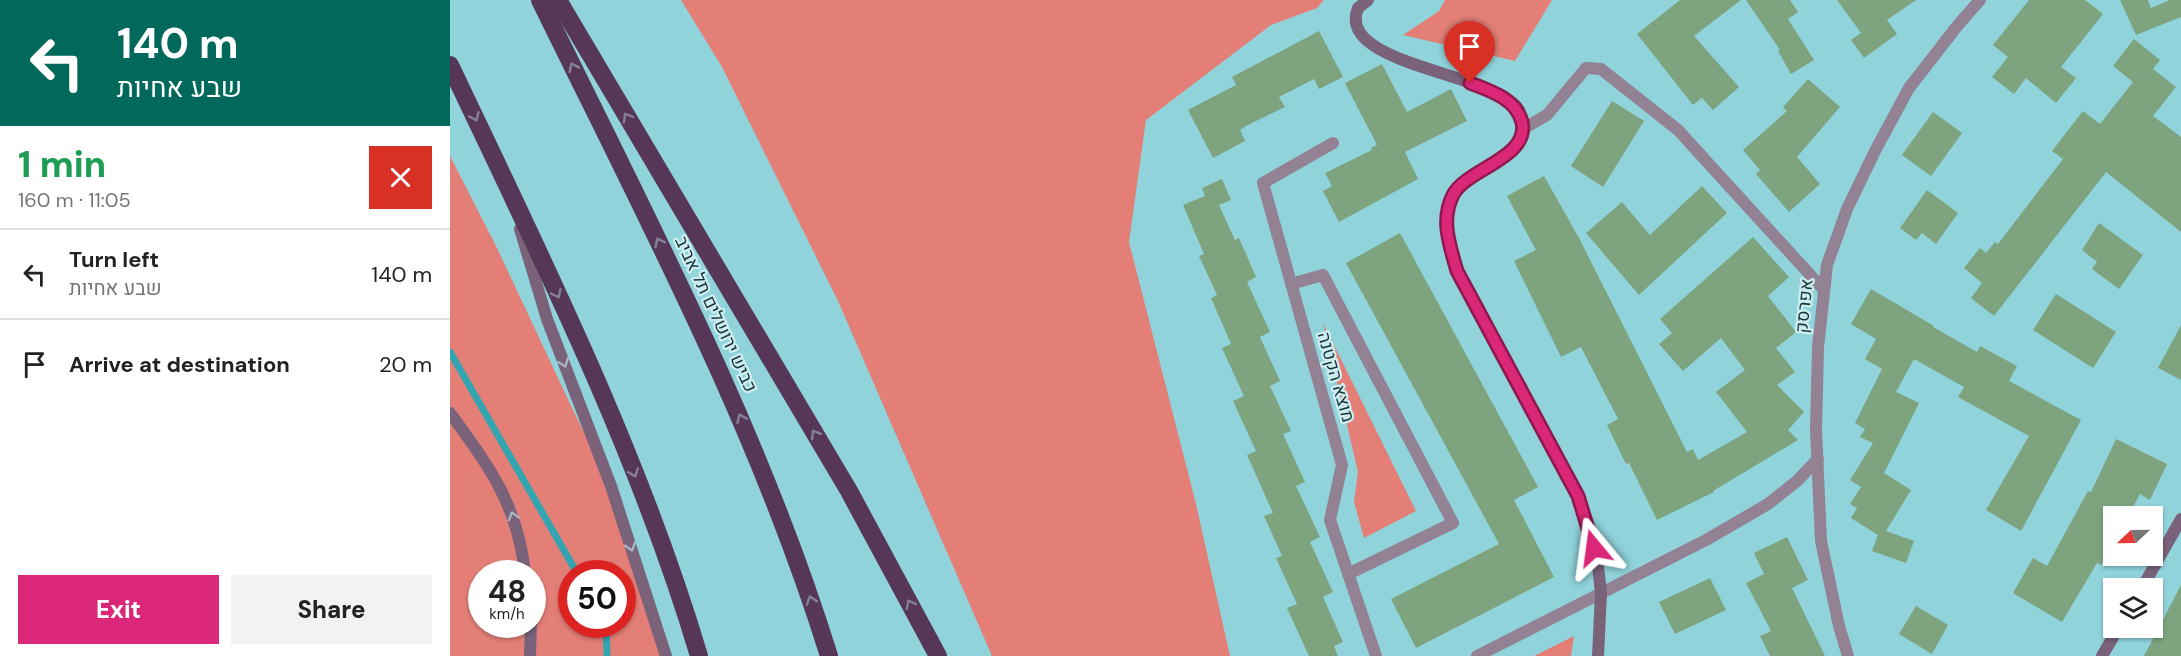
<!DOCTYPE html>
<meta charset="utf-8">
<style>
:root{--surface:#fff;--page:#f2f2f2;--text:#222;--muted:#767676;--line:#e0e0e0;--accent:#db2777}
body{margin:0;font-family:"DM Sans",Heebo,sans-serif;background:var(--page);color:var(--text);height:100vh;display:flex;flex-direction:column;font-size:22px;white-space:nowrap}
*{box-sizing:border-box;margin:0}
p{font-size:20px;color:var(--muted)}
.icon{flex:none;width:33px;height:33px;fill:none;stroke:currentColor;stroke-width:2;stroke-linecap:round;stroke-linejoin:round}
.map{position:relative;flex:1;overflow:hidden}
.sheet{display:flex;flex-direction:column;background:var(--surface);width:450px}
.sheet>*{flex:none}
.banner{background:#00695c;color:#fff;overflow:hidden}
.needle{width:39px;rotate:248deg}
.controls{position:absolute;left:1653px;top:506px;display:grid;gap:12px}
.controls a{display:grid;place-items:center;width:60px;height:60px;border-radius:0px;background:var(--surface);box-shadow:0 2px 4px #0004;font-size:30px}
.speed{position:absolute;left:18px;top:560px;display:flex;gap:12px;font-size:30px;font-weight:700;text-align:center}
.speed>*{display:grid;place-content:center;width:78px;height:78px;border-radius:50%;background:var(--surface);box-shadow:0 2px 4px #0004;line-height:1}
.speed small{font-size:15px;font-weight:400}
.speed .limit{border:9px solid #d22;background:#fff;color:#111}
.pin{position:absolute;display:grid;place-items:center;width:51px;height:51px;color:#fff;margin:-62px -26px;border-radius:50% 50% 50% 0;rotate:-45deg;box-shadow:0 0 6px #0007}
.pin .icon{rotate:45deg}
.me{position:absolute;width:66px;margin:-33px;rotate:344deg;stroke-linejoin:round;filter:drop-shadow(0 0 4px #0008)}
.turn{display:flex;align-items:center;gap:21px;height:126px;padding:0 18px;font-size:27px}
.turn .icon{width:78px;height:78px;stroke-width:2.5}
.turn b{display:block;font-size:42px;line-height:51px}
.round{display:grid;place-items:center;flex:none;width:63px;height:63px;border-radius:0px;background:var(--page)}
.headline{display:flex;align-items:center;justify-content:space-between;height:102px;padding:0 18px}
h1{font-size:36px;font-weight:800;line-height:45px;color:#1e9e55}
.button{display:flex;gap:12px;margin-top:auto;padding:12px 18px}
.button a{flex:1;height:69px;border-radius:0px;background:var(--accent);color:#fff;font-size:24px;font-weight:800;line-height:69px;text-align:center}
.button a+a{background:var(--page);color:var(--text)}
ul{padding:0;list-style:none}
li{display:flex;align-items:center;gap:18px;height:90px;padding:0 18px;border-top:2px solid var(--line)}
li div{flex:1}
li b{display:block;font-size:22px}
li em{font-style:normal}
main{display:flex;flex:1;min-height:0}
.map>svg:first-child{display:block}
</style>
<main>
<section class="sheet">
<div class="banner">
<div class="turn"><svg class="icon" aria-label="left" viewBox="0 0 24 24"><path d="M17 20v-9H6M10 6l-5 5 5 5"/></svg><div><b>140 m</b>שבע אחיות</div></div>
</div>
<div class="headline"><div><h1>1 min</h1><p>160 m · 11:05</p></div><a class="round" style="background:#d93025;color:#fff"><svg class="icon" aria-label="close" viewBox="0 0 24 24"><path d="M6 6l12 12M18 6L6 18"/></svg></a></div>
<ul>
<li><svg class="icon" aria-label="left" viewBox="0 0 24 24"><path d="M17 20v-9H6M10 6l-5 5 5 5"/></svg><div><b>Turn left</b><p>שבע אחיות</p></div><em>140 m</em></li>
<li><svg class="icon" aria-label="arrive" viewBox="0 0 24 24"><path d="M6 21V4h12l-3 4 3 4H6"/></svg><div><b>Arrive at destination</b></div><em>20 m</em></li>
</ul>
<div class="button"><a>Exit</a><a>Share</a></div>
</section>
<div class="map">
<svg width="1731" height="656" viewBox="0 0 1731 656">
<rect width="100%" height="100%" fill="#90d3db"/>
<g fill="#e37f77" fill-rule="evenodd">
<path d="M231,0H874L867,8L821,25L696,120L679,242L746,504L780,656H542L388,301L272,67Z"/>
<path d="M995,0H1102L1065,61L953,35L989,11Z"/>
<path d="M0,156L47,248L123,410L161,486L217,656H0ZM32,573H82V624H32ZM122,573H172V624H122Z"/>
<path d="M873,323L966,511L914,538L904,502L908,472Z"/>
<path d="M1124,636L1121,656H1084Z"/>
</g>
<g fill="none" stroke-linecap="round" stroke-linejoin="round">
<g stroke="#32a5b1" stroke-width="7">
<path d="M0,352L127,573"/>
<path d="M156,624L157,656"/>
</g>
</g>
<g fill="#7ea47f">
<path d="M1230,0H1291L1244,36L1289,87L1263,110L1252,98L1243,105L1187,34Z"/>
<path d="M1296,0H1340L1348,12L1338,19L1364,60L1341,74L1328,51L1330,50Z"/>
<path d="M1387,0H1466L1437,20L1447,34L1414,58L1401,40L1411,33Z"/>
<path d="M1579,0H1635L1653,14L1611,67L1626,78L1606,103L1576,78L1564,94L1542,77L1558,57L1543,45Z"/>
<path d="M1670,0H1698L1701,8L1720,0H1731V17L1686,35Z"/>
<path d="M869,31L893,77L869,89L864,79L829,97L835,107L796,126L790,130L795,141L763,158L738,110L786,85L782,77Z"/>
<path d="M1684,39L1710,60L1703,69L1726,87L1703,116L1731,137V232L1656,172L1544,316L1521,298L1532,283L1514,268L1530,248L1536,253L1545,242L1548,244L1613,159L1602,151L1633,111L1650,124L1683,82L1663,66Z"/>
<path d="M932,64L957,112L1001,89L1017,121L955,152L968,179L889,222L873,191L882,186L875,173L922,150L921,148L927,145L895,83Z"/>
<path d="M1358,79L1390,107L1347,157L1370,184L1339,212L1306,174L1310,170L1293,150L1337,111L1333,107Z"/>
<path d="M1162,101L1194,121L1153,187L1121,166Z"/>
<path d="M1483,112L1512,133L1481,176L1452,155Z"/>
<path d="M1094,176L1129,238L1237,452L1243,449L1248,460L1297,432L1266,392L1295,370L1271,338L1233,371L1209,344L1222,333L1210,319L1303,237L1339,277L1318,296L1346,332L1326,348L1345,372L1327,385L1354,412L1338,430L1348,440L1263,491L1264,492L1207,520L1179,463L1176,464L1157,425L1168,419L1131,347L1111,357L1064,261L1086,250L1057,196Z"/>
<path d="M772,179L781,200L769,205L785,240L789,238L806,277L797,282L820,332L810,337L830,381L820,386L841,431L833,434L855,482L846,486L870,537L860,542L883,592L873,597L893,642L884,646L888,656H859L837,608L847,604L826,558L832,556L814,516L823,513L797,455L806,451L783,401L794,396L772,348L781,344L761,298L767,295L749,256L754,254L733,205L755,196L752,188Z"/>
<path d="M1252,186L1277,213L1189,295L1136,233L1172,202L1200,235Z"/>
<path d="M1477,190L1508,213L1486,244L1472,233L1466,240L1450,228Z"/>
<path d="M1649,223L1693,255L1669,289L1642,269L1647,262L1632,250Z"/>
<path d="M950,233L1088,487L1064,500L1104,577L966,648L941,599L1049,544L896,263Z"/>
<path d="M1421,289L1484,326L1483,327L1527,352L1530,346L1567,366L1559,381L1631,420L1571,531L1536,510L1579,436L1508,397L1514,387L1464,359L1446,392L1469,403L1434,473L1461,490L1436,531L1464,541L1456,563L1422,551L1428,535L1401,518L1407,508L1400,504L1411,487L1400,480L1423,443L1410,437L1415,429L1405,423L1432,369L1415,359L1426,339L1401,324Z"/>
<path d="M1606,294L1666,332L1643,368L1583,330Z"/>
<path d="M1731,325V380L1708,368Z"/>
<path d="M1666,439L1717,464L1700,500L1690,494L1678,516H1664V542L1651,565L1647,563L1612,622L1563,593L1583,558L1597,566L1638,491L1641,492Z"/>
<path d="M1337,537L1358,580L1342,588L1375,656H1320L1310,636L1321,631L1296,583L1314,574L1304,553Z"/>
<path d="M1260,578L1276,610L1225,634L1209,602Z"/>
<path d="M1731,585V656H1694Z"/>
<path d="M1466,606L1498,625L1482,654L1449,634Z"/>
</g>
<g fill="none" stroke-linecap="round" stroke-linejoin="round">
<g stroke="#928293" stroke-width="12">
<path d="M1073,129L1097,115L1136,68L1151,69L1228,130L1374,290"/>
<path d="M883,143L813,183L892,465L880,520L926,656"/>
<path d="M841,284L873,275L1003,523L898,574"/>
<path d="M1027,656L1256,540L1318,504L1347,481L1368,459"/>
<path d="M1398,656L1389,626L1371,541L1366,430L1368,347L1377,265L1397,209L1425,151L1459,88L1508,25L1530,0"/>
</g>
<g stroke="#79627a" stroke-width="12">
<path d="M918,0L908,8C885,66 1045,72 1069,110C1071,114 1071,120 1072,124C1080,158 1015,170 1003,195C991,221 999,246 1007,271L1128,496L1148,566L1151,593L1148,656"/>
<path d="M70,229L97,319L161,486L216,656"/>
<path d="M0,413C39,465 68,506 75,573"/>
<path d="M1692,588L1731,519"/>
<path d="M80,656L81,624"/>
<path d="M1652,656L1669,627"/>
</g>
<g stroke="#563758" stroke-width="18">
<path d="M90,0C195,215 308,427 379,656"/>
<path d="M108,0L399,491L488,656"/>
<path d="M0,65C91,257 188,451 249,656"/>
</g>
</g>
<defs><path id="oneway-chevron" d="M-2-3.5L2.5 0L-2 3.5" fill="none" stroke-width="1.6" stroke-linecap="round" stroke-linejoin="round" transform="scale(1.5)"/></defs>
<g stroke="#868095">
<use href="#oneway-chevron" transform="translate(123 67) rotate(-116)"/>
<use href="#oneway-chevron" transform="translate(25 117) rotate(65)"/>
<use href="#oneway-chevron" transform="translate(177 117) rotate(-120)"/>
<use href="#oneway-chevron" transform="translate(209 242) rotate(-116)"/>
<use href="#oneway-chevron" transform="translate(107 294) rotate(65)"/>
<use href="#oneway-chevron" transform="translate(291 418) rotate(-114)"/>
<use href="#oneway-chevron" transform="translate(365 434) rotate(-121)"/>
<use href="#oneway-chevron" transform="translate(184 473) rotate(69)"/>
<use href="#oneway-chevron" transform="translate(361 600) rotate(-109)"/>
<use href="#oneway-chevron" transform="translate(460 604) rotate(-118)"/>
</g>
<g stroke="#abb5c1">
<use href="#oneway-chevron" transform="translate(114 363) rotate(69)"/>
<use href="#oneway-chevron" transform="translate(63 516) rotate(-106)"/>
<use href="#oneway-chevron" transform="translate(181 547) rotate(72)"/>
</g>
<g fill="none" stroke-linecap="round" stroke-linejoin="round">
<g stroke="#8e194d" stroke-width="15">
<path id="route" d="M1020,83C1041,91 1066,99 1072,122C1080,158 1016,169 1003,195C990,220 1000,246 1007,271L1128,496L1144,548"/>
</g>
<use href="#route" stroke="#db2777" stroke-width="10"/>
</g>
<g text-anchor="middle" stroke-width="4.5" stroke-linejoin="round" paint-order="stroke">
<g font-size="18" fill="#173336" stroke="#cdedf1">
<text transform="translate(1354 306) rotate(-84)" y="6">אפרסק</text>
<text transform="translate(266 314) rotate(65)" y="6">כביש ירושלים תל אביב</text>
<text transform="translate(886 377) rotate(74)" y="6">מוצא הקטנה</text>
</g>
</g>
</svg>
<div class="controls">
<a><svg class="needle" viewBox="-14 -14 28 28"><path d="M0-13l5 13h-10z" fill="#e53935"/><path d="M0 13l5-13h-10z" fill="#767676"/></svg></a>
<a><svg class="icon" aria-label="layers" viewBox="0 0 24 24"><path d="M12 4l9 5-9 5-9-5zM3 14l9 5 9-5"/></svg></a>
</div>
<div class="speed"><div>48<small>km/h</small></div><div class="limit">50</div></div>
<div class="pin" style="left:1020px;top:83px;background:#d93025"><svg class="icon" aria-label="arrive" viewBox="0 0 24 24"><path d="M6 21V4h12l-3 4 3 4H6"/></svg></div>
<svg class="me" style="left:1144px;top:548px" viewBox="-20 -20 40 40"><path d="M0-17L14 15 0 8-14 15z" fill="#db2777" stroke="#fff" stroke-width="4"/></svg>
</div>
</main>
